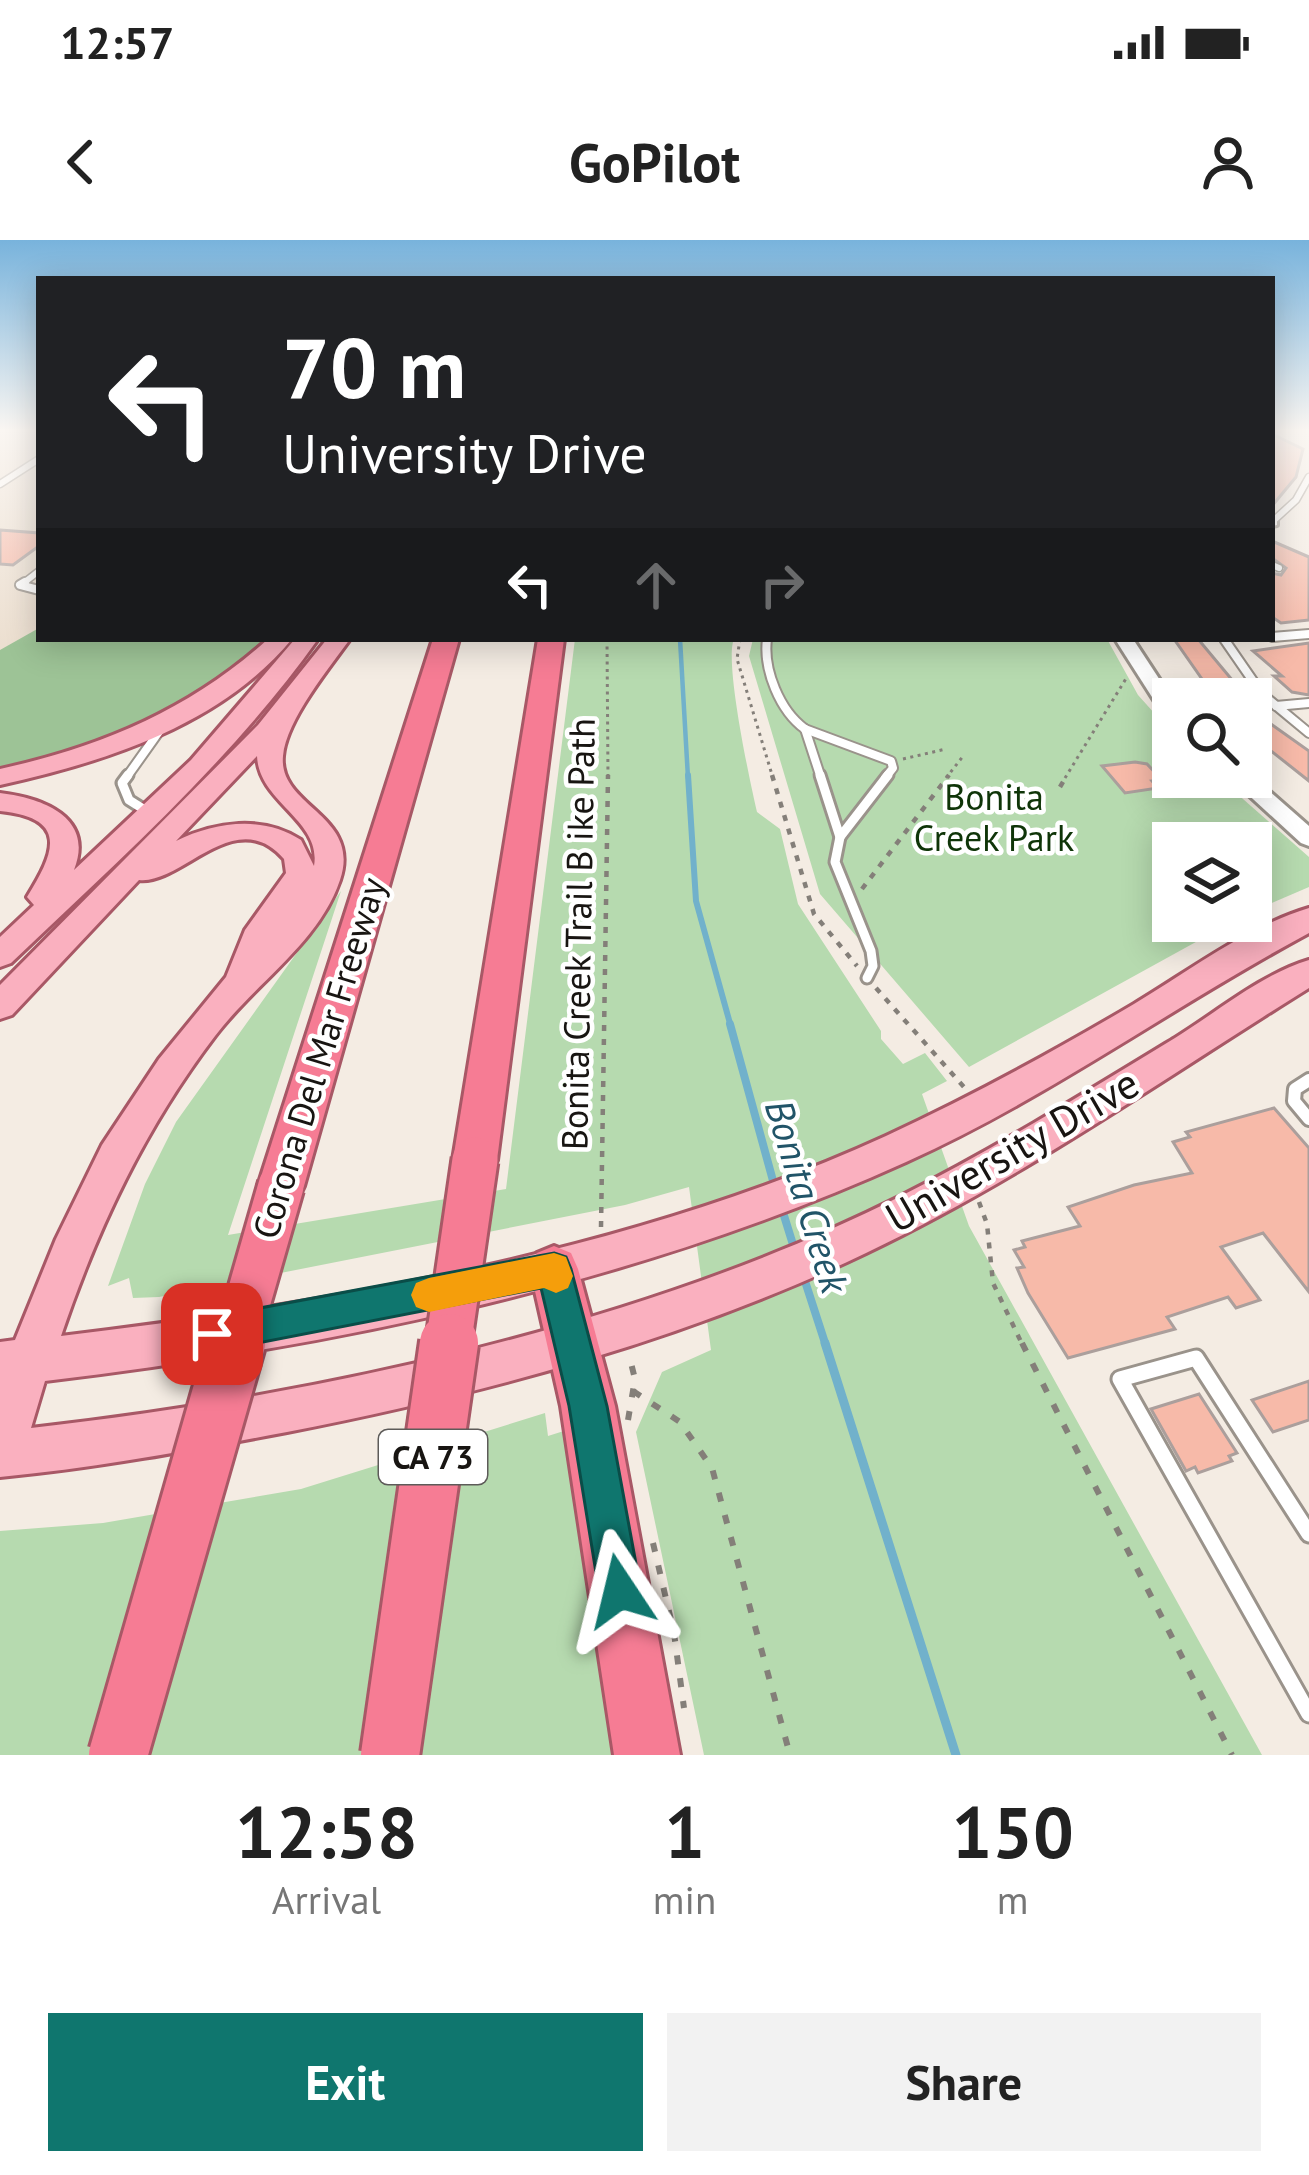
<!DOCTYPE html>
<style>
:root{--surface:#fff;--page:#f2f2f2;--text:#222;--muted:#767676;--accent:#0f766e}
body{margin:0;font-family:"PT Sans",sans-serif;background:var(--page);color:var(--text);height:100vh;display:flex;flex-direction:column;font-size:45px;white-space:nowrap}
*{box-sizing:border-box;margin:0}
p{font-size:39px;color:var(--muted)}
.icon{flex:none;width:66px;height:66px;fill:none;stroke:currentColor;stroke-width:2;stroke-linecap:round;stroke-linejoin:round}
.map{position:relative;height:1515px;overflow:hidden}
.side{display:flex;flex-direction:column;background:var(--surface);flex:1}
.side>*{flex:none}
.banner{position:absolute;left:36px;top:36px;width:1239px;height:366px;border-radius:0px;box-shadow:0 6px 30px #0003;background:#202124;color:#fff;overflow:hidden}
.buttons{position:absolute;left:1152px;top:438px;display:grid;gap:24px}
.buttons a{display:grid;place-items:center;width:120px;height:120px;border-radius:0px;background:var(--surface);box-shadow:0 6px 30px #0003;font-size:60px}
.pin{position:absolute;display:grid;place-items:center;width:102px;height:102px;color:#fff;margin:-51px;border-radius:24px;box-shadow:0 6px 18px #0006}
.me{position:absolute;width:132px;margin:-66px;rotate:350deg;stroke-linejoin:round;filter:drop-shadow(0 0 9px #0008)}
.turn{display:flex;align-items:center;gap:42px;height:252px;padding:0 48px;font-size:54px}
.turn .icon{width:156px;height:156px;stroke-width:2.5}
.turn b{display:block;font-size:84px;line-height:102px}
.lanes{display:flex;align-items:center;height:114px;padding:0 48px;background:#0003;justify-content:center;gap:60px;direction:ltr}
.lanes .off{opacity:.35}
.eta{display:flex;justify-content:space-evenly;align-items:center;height:204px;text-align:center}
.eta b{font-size:72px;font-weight:800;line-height:84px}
.cta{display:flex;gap:24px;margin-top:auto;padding:24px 48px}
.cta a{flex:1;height:138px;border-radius:0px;background:var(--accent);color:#fff;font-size:48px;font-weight:800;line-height:138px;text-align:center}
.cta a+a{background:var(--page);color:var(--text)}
.status{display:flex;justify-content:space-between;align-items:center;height:84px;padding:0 60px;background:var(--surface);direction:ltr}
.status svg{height:33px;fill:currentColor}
header{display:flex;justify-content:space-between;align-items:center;height:156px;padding:0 48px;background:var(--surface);font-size:54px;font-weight:800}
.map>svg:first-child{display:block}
</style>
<div class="status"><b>12:57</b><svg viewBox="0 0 49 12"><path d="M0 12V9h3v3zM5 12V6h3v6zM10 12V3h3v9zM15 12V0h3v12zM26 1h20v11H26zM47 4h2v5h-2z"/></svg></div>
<header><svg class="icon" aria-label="back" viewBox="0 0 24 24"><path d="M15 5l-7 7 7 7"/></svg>GoPilot<svg class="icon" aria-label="person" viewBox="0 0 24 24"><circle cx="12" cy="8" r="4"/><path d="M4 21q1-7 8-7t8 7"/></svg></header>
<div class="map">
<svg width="1309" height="1515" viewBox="0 0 1309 1515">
<rect width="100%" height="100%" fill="#f4ece3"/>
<path fill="#ecdfd0" d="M0,192H39V399L0,527Z"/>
<g fill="#b6daaf">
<path d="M575,399H734C724,421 750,542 757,572L780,589L798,664L881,791V799L903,824L925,813L947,841L922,854L969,986L1262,1515H704L636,1192L662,1132L711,1110L689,947L625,965L159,1057L133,1058L129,1038L108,1046L145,944L176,882L341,651L228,995L506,949Z"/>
<path d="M753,399H1107L1138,455L1173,494V537H1218L1309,617V647L1251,672V603H1173V681H1234L969,827L820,654L749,416Z"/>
<path d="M545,1173L548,1196L567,1190L617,1515H0V1291L103,1283L301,1249Z"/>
</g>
<path fill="#9dc396" d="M39,388V399H269C191,471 101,504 0,531V410Z"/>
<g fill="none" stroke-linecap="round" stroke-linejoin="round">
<path stroke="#71b1cb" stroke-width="4.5" d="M680,399L688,538"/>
<path stroke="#71b1cb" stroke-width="6" d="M688,535L696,661L731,787"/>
<g stroke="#71b1cb" stroke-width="8">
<path d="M730,784L775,948"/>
<path d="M781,966L795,1011"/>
<path d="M803,1035L826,1106"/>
</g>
<path stroke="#71b1cb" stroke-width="9" d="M825,1103L956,1515"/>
</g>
<g fill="#f7baa9" stroke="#ab9f9c" stroke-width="3">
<path d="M1272,194L1303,209L1296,237L1272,266Z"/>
<path d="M0,290L39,293V306L13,325L0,324Z"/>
<path d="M1272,301L1309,317V380L1281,383L1272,377V333L1281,335L1286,328L1272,318Z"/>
<path d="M1174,399H1198L1248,459H1216Z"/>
<path d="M1309,403V455L1292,452L1274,436H1282L1253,411Z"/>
<path d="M1251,462L1268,482L1309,511V541L1251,495Z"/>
<path d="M1135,522L1147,524L1162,540L1152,541L1158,548L1125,553L1102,526Z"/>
<path d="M1274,868L1309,908V1052L1263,993L1221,1007L1260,1060L1236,1068L1228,1057L1167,1077L1175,1089L1068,1118L1028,1053L1017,1028L1024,1027L1014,1010L1025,1007L1022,1001L1080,986L1068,967L1134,945L1192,933L1173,902L1190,897L1186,892Z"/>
<path d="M1309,1141V1180L1273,1192L1252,1160Z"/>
<path d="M1199,1154L1237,1213L1229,1216L1232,1221L1198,1233L1195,1227L1186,1231L1151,1169Z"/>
</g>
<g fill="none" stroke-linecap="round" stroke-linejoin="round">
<g stroke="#9a938b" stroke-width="9">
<g id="service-far4">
<path d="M0,244L39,219"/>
<path d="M1272,282L1296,260L1309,237"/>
<path d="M1272,325L1279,328"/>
<path d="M21,345L39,331"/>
</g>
</g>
<g stroke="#9a938b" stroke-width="12">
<g id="service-far3">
<path d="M25,342L20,345L39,350"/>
<path d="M1272,397L1309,394"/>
<path d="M767,399C763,430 780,471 805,489"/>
<path d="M1224,399L1262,454L1309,493"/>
<path d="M1276,466L1309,463"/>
<path d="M805,489L891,521L893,528L885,538"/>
<path d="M805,489L821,538"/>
<path d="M126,538L163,486"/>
</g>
</g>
<g stroke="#9a938b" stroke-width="15">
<g id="service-far2">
<path d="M128,535L122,543L129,560L148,572"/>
<path d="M820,535L840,597L888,535"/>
<path d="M840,597L835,622L871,711L873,726L867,738"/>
</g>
</g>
<g stroke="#9a938b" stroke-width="18">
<path id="service-far1" d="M1309,840L1295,849L1294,861L1309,879"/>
</g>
<g stroke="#9a938b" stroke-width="21">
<path id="service" d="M1309,1294L1196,1118L1120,1139L1309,1474"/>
</g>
<g stroke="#9a938b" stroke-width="6">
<path id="minor" d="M1272,278L1277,279V285L1272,286Z"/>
</g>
<g stroke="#9a938b" stroke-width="6">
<g id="tertiary">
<path d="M1115,399H1133L1173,460V481L1166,479Z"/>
<path d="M1251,535L1309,586V606L1301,603L1229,537Z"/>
</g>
</g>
<g stroke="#a85866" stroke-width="6">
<g id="primary">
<path d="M268,399H292C221,485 105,522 0,545V529C101,507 191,469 268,399Z"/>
<path d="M295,399H318C231,521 119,620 11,723L0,727V697L34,665L27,657C55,612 69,578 0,571V553C42,558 95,577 74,630L191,520Z"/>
<path d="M327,399H350C330,427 286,480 283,516C278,567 362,575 340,640C319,703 254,744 215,796C145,888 98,987 61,1096C334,1063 635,1011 886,896C972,856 1053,812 1134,764C1189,731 1248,686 1309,668V693C1173,766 1048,858 906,922C636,1044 338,1106 45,1141L31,1188C315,1156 642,1086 899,957C994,909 1085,853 1175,798C1217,772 1262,734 1309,720V748C1163,839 1021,939 866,1013C682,1101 486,1153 287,1192C192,1210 96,1228 0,1237V1102L15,1100L56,999L102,905L159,819L226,737L245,690L286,633L284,619C235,563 182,645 139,640L12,775L0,779V745L258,485ZM257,516C259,563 322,580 314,626L301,600C263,575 215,582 176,601Z"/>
</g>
</g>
<g stroke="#a85866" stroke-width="6">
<g id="motorway">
<path d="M433,399H459L304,946L297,961L281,967L265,961L258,946Z"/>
<path d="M538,399H564L497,920L491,934L475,940L459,934L453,920Z"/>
<path d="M554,1006L571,1013L578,1029L615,1166L680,1515H614L561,1166L530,1029L537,1013Z"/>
</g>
</g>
<g stroke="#847f79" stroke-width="3" stroke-dasharray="3 4.5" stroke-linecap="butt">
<path d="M607,399L608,538"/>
<path d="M740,399L737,419L773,538"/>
<path d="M903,519L946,509"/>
<path d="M946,538L964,515"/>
<path d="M1065,538L1127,437"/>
</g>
<g stroke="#847f79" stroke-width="4.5" stroke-dasharray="6 8" stroke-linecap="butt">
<path d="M772,535L814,674L857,726"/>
<path d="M1060,547L1067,535"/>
<path d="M862,649L949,535"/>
<path d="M876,748L964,847"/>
<path d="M979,962L987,984L993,1043L1023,1106"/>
<path d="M601,987L608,535"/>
</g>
<g stroke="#847f79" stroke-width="6" stroke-dasharray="9 14" stroke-linecap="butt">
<path d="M1022,1103L1232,1515"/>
<path d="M633,1151L680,1182L712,1228L790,1515"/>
<path d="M628,1180L635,1139L629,1115"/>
<path d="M653,1303L674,1393L684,1468"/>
</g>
<use href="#service-far4" stroke="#fff" stroke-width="6"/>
<use href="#service-far3" stroke="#fff" stroke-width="8"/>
<use href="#service-far2" stroke="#fff" stroke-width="9"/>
<use href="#service-far1" stroke="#fff" stroke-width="12"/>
<use href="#service" stroke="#fff" stroke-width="15"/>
<use href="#minor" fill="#fff" fill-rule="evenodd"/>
<use href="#tertiary" fill="#fff" fill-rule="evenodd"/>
<use href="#primary" fill="#fab0bf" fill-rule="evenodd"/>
<use href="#motorway" fill="#f67c94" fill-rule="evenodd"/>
<g stroke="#a85866" stroke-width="51" stroke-linecap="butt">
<g id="motorway-bridge-far1">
<path d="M235,1106L281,946"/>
<path d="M448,1106L475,920"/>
</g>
</g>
<g stroke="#a85866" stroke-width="64" stroke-linecap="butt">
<g id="motorway-bridge">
<path d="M118,1515L236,1103"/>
<path d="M390,1515L449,1103"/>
</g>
</g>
<use href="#motorway-bridge-far1" stroke="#f67c94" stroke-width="45"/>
<use href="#motorway-bridge" stroke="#f67c94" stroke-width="58"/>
</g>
<linearGradient id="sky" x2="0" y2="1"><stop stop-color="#78b3dc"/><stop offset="0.47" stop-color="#faf6f2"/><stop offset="1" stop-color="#faf6f2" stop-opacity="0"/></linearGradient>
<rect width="1309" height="405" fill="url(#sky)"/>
<path fill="#0f766e" stroke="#0a4d48" stroke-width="3" d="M554,1013L566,1017L571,1029L607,1166L641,1351L635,1366L620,1372L605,1366L599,1351L569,1166L541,1048L212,1112L199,1107L194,1094L199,1082L212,1077Z"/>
<path fill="#f59e0b" d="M554,1013L566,1017L573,1036L568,1048L556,1053L544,1048L429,1072L416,1067L411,1055L416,1043L429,1038Z"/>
<g text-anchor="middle" stroke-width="9" stroke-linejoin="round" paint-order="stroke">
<rect fill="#fff" stroke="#5d5b59" stroke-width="3" x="379" y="1190" width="108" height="54" rx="9"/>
<g font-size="33" font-weight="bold" fill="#181512">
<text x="433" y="1229">CA 73</text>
</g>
<g font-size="36" fill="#0f3508" stroke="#fff">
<text x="994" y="570">Bonita<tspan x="994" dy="41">Creek Park</tspan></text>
</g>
<g font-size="36" fill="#181512" stroke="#fff">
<text transform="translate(578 694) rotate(-89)" y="13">Bonita Creek Trail B ike Path</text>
<text transform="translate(319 818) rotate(-73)" y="13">Corona Del Mar Freeway</text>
</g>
<g font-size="39" font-style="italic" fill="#215468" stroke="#fff">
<text transform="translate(807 956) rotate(73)" y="14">Bonita Creek</text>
</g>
<g font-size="42" fill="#181512" stroke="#fff">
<text transform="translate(1012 910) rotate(-30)" y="15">University Drive</text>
</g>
</g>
</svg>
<div class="buttons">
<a><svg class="icon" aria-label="search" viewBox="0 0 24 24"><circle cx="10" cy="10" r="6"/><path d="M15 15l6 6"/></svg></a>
<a><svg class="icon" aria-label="layers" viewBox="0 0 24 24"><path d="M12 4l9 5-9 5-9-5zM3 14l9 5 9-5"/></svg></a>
</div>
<div class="pin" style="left:212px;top:1094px;background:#d93025"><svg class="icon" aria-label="arrive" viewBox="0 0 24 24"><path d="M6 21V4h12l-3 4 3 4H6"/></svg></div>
<svg class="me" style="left:620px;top:1351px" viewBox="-20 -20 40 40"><path d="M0-17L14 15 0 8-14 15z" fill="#0f766e" stroke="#fff" stroke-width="4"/></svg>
<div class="banner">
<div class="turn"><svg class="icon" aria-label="left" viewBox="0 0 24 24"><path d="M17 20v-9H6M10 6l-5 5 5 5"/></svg><div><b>70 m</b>University Drive</div></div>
<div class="lanes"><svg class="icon" aria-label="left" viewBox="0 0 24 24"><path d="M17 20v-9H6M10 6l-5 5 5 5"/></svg><svg class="icon off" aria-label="ahead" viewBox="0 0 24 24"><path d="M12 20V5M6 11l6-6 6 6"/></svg><svg class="icon off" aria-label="right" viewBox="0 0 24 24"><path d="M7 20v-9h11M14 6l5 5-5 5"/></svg></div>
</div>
</div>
<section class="side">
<div class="eta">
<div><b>12:58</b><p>Arrival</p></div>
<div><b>1</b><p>min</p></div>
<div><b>150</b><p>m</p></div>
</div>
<div class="cta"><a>Exit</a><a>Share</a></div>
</section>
